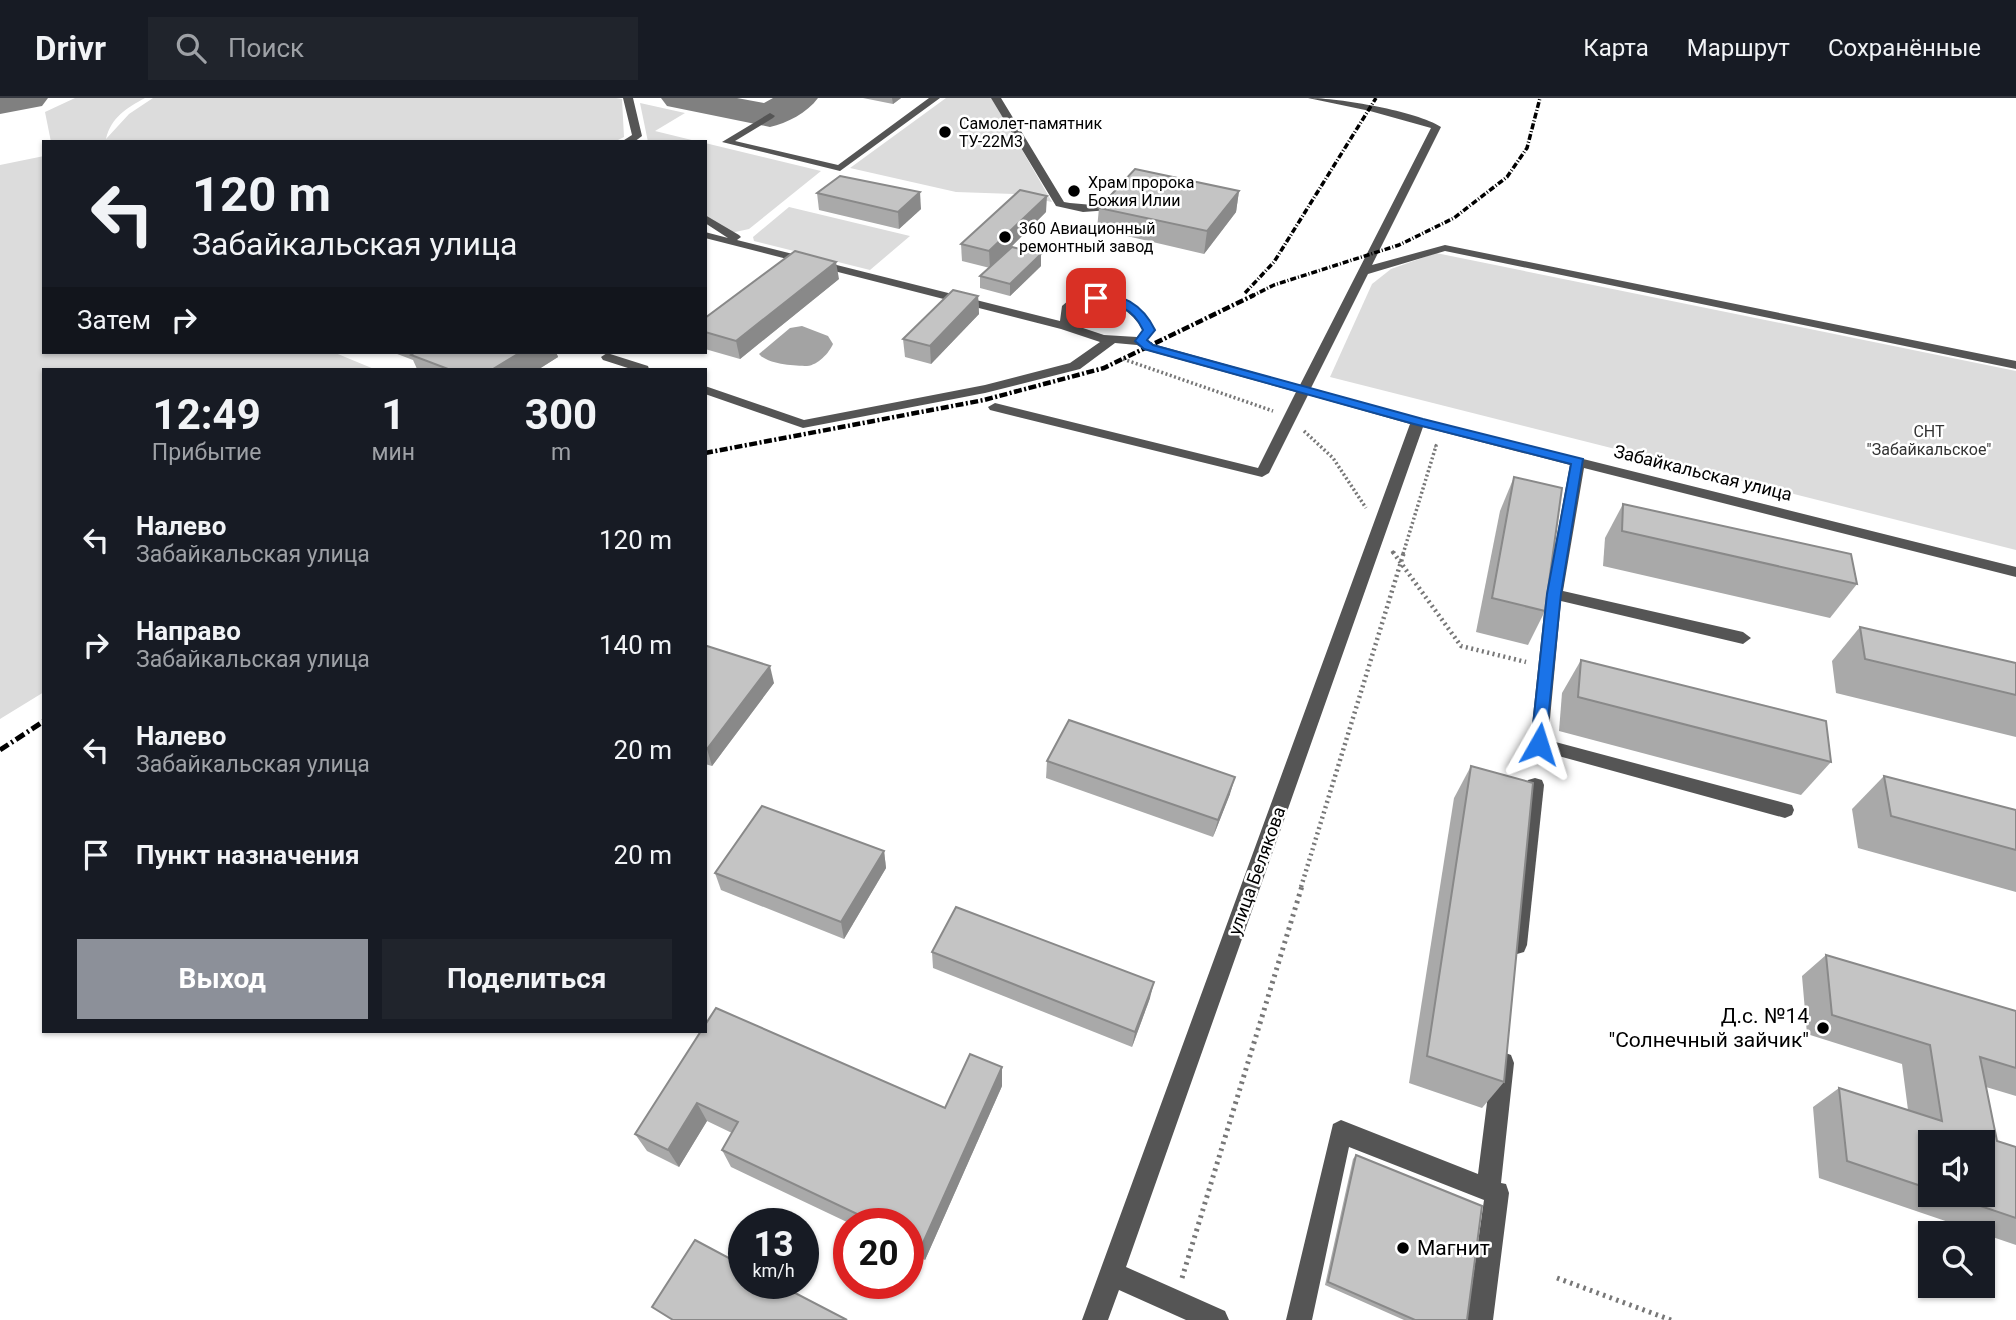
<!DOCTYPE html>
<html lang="ru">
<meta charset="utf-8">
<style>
:root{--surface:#171b24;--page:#20242c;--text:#f1f3f6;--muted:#9ea1a6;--line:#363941;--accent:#8c9099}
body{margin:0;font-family:Roboto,sans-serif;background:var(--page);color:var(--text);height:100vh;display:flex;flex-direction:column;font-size:26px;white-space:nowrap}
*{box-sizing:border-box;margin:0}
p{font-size:23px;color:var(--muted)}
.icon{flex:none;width:38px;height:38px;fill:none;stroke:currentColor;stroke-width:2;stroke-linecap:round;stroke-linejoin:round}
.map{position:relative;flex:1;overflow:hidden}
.panel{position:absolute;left:42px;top:270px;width:665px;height:665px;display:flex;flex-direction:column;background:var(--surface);border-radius:0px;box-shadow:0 2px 5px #0004}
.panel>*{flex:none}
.guide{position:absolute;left:42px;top:42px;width:665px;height:214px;border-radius:0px;box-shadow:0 2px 5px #0004;background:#171b24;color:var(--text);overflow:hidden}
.buttons{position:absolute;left:1918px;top:1032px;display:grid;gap:14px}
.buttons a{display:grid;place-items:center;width:77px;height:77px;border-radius:0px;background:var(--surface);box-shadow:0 2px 5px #0004;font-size:35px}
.speed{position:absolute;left:728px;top:1110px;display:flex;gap:14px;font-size:35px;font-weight:700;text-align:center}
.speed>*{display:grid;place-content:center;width:91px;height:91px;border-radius:50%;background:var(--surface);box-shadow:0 2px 5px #0004;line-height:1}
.speed small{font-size:18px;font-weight:400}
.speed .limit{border:10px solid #d22;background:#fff;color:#111}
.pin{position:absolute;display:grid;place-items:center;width:60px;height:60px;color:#fff;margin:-30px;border-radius:14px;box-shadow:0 4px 10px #0006}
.me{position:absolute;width:77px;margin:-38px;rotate:6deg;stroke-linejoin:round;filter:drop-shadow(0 0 5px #0008)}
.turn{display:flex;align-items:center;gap:24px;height:147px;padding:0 35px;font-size:32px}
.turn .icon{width:91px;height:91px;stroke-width:2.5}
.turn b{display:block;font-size:49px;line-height:60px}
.then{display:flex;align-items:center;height:66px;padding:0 35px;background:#0003;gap:14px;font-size:26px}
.eta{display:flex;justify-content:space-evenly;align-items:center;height:119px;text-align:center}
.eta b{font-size:42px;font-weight:700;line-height:49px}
.action{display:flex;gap:14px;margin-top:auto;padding:14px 35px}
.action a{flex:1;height:80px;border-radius:0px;background:var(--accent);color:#fff;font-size:28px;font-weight:700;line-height:80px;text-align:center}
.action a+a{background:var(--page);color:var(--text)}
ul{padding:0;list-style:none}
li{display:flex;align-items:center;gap:21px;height:105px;padding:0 35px}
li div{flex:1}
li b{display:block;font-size:26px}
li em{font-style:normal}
header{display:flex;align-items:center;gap:42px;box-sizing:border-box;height:98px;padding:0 35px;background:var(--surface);border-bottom:2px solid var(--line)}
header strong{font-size:33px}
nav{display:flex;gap:38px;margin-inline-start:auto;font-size:24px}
.search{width:490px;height:63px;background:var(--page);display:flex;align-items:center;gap:18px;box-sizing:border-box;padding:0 24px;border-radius:0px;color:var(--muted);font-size:26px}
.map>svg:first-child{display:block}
</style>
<header>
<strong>Drivr</strong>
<div class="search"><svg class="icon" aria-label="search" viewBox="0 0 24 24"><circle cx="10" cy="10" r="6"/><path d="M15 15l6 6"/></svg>Поиск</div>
<nav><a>Карта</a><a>Маршрут</a><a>Сохранённые</a></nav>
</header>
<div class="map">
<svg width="2016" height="1222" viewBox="0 0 2016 1222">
<rect width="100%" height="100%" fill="#fff"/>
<g fill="#dcdcdc">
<path d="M75,0H145C127,10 111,19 106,41L129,16L153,0H616L622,1L624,39L614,44H51L45,14Z"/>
<path d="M946,0H992L1052,104L1014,96L956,94L850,70Z"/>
<path d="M640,5L685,15L655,33L700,44H648Z"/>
<path d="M705,45L821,73L749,131L726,136L705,124Z"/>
<path d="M44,58V254H333L374,271H44V594L0,621V67Z"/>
<path d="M789,109L910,138L870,172L754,143L753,139Z"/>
<path d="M1436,155L2016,273V452L1330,279L1372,186L1391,171Z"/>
</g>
<path fill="#a3a3a3" d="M802,228L828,238L833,246C829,255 818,267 807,268C794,268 767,266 759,256L790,230Z"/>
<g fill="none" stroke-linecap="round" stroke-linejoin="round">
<g fill="#808080" fill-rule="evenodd">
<path d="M0,0H48L42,8L0,16Z"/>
<path d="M661,0H737L764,5L773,0H818C807,15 787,25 770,29L667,8Z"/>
</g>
<g stroke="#777" stroke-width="3.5" stroke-dasharray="2 2.5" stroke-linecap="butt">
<path d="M1123,261L1273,313"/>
<path d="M1304,333L1333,360L1366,410"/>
<path d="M1392,453L1394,456"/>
<path d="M1403,456L1436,348L1433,347"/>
</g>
<g stroke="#777" stroke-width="4.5" stroke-dasharray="2 3.5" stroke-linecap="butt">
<path d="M1393,454L1461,548L1526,564"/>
<path d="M1301,789L1404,454"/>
</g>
<g stroke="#777" stroke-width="5" stroke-dasharray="2.5 4.5" stroke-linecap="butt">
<path d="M1182,1180L1302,788"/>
<path d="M1557,1180L1671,1222"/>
</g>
<g fill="#555" fill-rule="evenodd">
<path d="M623,0H633L642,38L634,44H621L632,37Z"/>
<path d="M929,0H940L840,73L722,44L770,15L775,18L773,20L735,43L838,67Z"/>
<path d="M991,0H1001L1064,104C1080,107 1094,106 1110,108V112L1083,114L1056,108Z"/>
<path d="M1308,0C1339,0 1417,13 1441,29L1372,167L1445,147L2016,263V271L1445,153L1368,176L1311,290L1423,321L2016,469V479L1584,370L1563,493L1743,534L1751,540L1743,546L1561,503L1548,642L1792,707L1794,712L1792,717L1785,720L1533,651L1530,646L1546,496L1570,367L1423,329L1126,1169L1225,1213L1229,1222H1186L1119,1192L1108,1222H1082L1410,326L1308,297L1269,375L1262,379L990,312L988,309L995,305L1258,370L1296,294L1145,252L1137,247L1115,245L1080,271L985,295L803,330L705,296V288L804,322L985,287L1070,265L1100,244L1061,231L705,140V134L728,140L705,125V117L739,137L741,139L737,142L1060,223L1062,208C1093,180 1137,202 1155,232L1147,242L1153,246L1300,287L1431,30L1370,13ZM1091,203C1114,203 1131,212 1143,232L1137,239L1104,237L1071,226L1074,210Z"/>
<path d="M607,255L648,268L649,271H631L603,262L601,259Z"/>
<path d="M1535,680L1542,682L1544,687L1527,847L1524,854L1517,856L1510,854L1507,847L1526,687L1528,682Z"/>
<path d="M1503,954L1511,957L1514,965L1501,1085L1506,1086L1509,1095L1493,1222H1467L1484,1102L1349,1049L1312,1222H1286L1333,1026L1341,1022L1478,1076L1492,965L1495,957Z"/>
</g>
<g stroke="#000" stroke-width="3.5" stroke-dasharray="6 2 1 2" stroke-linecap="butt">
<path d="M1245,195L1274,164L1376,0"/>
<path d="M1250,199L1274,187L1399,147L1454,120L1507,79L1527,50L1540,0"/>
</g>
<path stroke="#000" stroke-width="4.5" stroke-dasharray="8 2.5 2 2.5" stroke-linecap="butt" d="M705,355L984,302L1104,270L1254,197"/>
<path stroke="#000" stroke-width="5" stroke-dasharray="10 3.5 2 3.5" stroke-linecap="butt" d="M0,652L44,623"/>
</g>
<g fill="#a9a9a9" fill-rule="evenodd">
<path d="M863,0H901L893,6Z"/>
<path d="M1239,93L1236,114L1204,156L1097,131L1099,110Z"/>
<path d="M817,95L921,111L899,131L819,112Z"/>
<path d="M1046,114L990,170L962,163L961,146Z"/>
<path d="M1041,168L1010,198L980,190V178Z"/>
<path d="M839,181L740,261L705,251V220Z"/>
<path d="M978,198L979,216L931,266L905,259L903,241Z"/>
<path d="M392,254H556L558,259L539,271H417L413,262Z"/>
<path d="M1514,379L1545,513L1528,547L1476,534L1500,413Z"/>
<path d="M1623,406L1857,486L1830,520L1603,468L1605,440Z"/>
<path d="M1860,529L2016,565V639L1836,595L1832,563Z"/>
<path d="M705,549L774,585L712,668L705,666Z"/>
<path d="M1581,562L1831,664L1801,697L1559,633L1562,595Z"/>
<path d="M1047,663L1230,696L1213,739L1046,680Z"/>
<path d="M1471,668L1504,984L1482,1010L1409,985L1454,700Z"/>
<path d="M1884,678L2016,712V794L1858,750L1852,711Z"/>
<path d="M884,753L886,770L844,841L721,792L715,775Z"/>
<path d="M932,854L1150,900L1132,949L933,870Z"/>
<path d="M1826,857L2016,913V998L1986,989L1997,1043L2016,1049V1147L1819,1080L1813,1009L1839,990L1908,1012L1902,966L1807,936L1802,878ZM1930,1045L1983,1097H1930Z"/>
<path d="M701,933L945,1010L1002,988L925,1162L908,1154V1125H849L731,1069L722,1052L732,1035L707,1023L679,1069L647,1053L635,1036Z"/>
<path d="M1356,1057L1467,1222H1404L1325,1187L1353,1061Z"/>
</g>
<g fill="#898989">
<path d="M892,0H901L893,6Z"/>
<path d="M1239,93L1236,114L1204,156L1207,133Z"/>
<path d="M920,94L921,111L899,131L898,114Z"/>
<path d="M1047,98L1046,114L990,170L989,153Z"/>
<path d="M1041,156V168L1010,198V186Z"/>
<path d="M836,164L839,181L740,261L736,243Z"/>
<path d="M978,198L979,216L931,266L930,248Z"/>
<path d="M521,254H556L558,259L539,271H493Z"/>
<path d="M770,568L774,585L712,668L707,651Z"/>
<path d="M1235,679L1230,696L1213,739L1218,722Z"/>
<path d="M884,753L886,770L844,841L841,824Z"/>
<path d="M1154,884L1150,900L1132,949L1135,934Z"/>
<path d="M1002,969V988L925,1162L922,1147Z"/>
<path d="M697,1005L707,1023L679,1069L668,1052Z"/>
</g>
<g fill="#c4c4c4" stroke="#898989" stroke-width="2">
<path d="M1135,71L1239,93L1207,133L1099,110Z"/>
<path d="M840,78L920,94L898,114L817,95Z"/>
<path d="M1020,92L1047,98L989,153L961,146Z"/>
<path d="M1012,149L1041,156L1010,186L980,178Z"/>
<path d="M795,153L836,164L736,243L705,234V220Z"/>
<path d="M953,192L978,198L930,248L903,241Z"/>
<path d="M415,254H521L493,271H448L411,257Z"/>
<path d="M1514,379L1562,390L1545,513L1492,500Z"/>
<path d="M1623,406L1851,456L1857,486L1622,433Z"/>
<path d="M1860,529L2016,565V597L1865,561Z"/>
<path d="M707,548L770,568L707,651H705V549Z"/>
<path d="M1581,562L1826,623L1831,664L1578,599Z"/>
<path d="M1069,622L1235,679L1218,722L1047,663Z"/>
<path d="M1471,668L1533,685L1504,984L1427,958Z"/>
<path d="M1884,678L2016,712V752L1891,718Z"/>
<path d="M762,708L884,753L841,824L715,775Z"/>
<path d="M956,809L1154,884L1135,934L932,854Z"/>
<path d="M1826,857L2016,913V970L1980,959L1997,1043L2016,1049V1120L1948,1097H1983V1045H1930V1091L1847,1063L1839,990L1942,1023L1930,947L1832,917Z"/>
<path d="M716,910L945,1010L970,956L1002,969L922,1147L908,1140V1125H876L722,1052L738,1024L697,1005L668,1052L635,1036L701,933H705V927Z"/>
<path d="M1356,1057L1482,1108L1467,1222H1415L1328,1184Z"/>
<path d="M695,1142L744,1168V1185H776L847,1222H673L652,1209Z"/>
</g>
<path fill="#1a73e8" stroke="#114b97" stroke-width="2" d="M1092,197C1121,193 1143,207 1155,232L1147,242L1153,247L1423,321L1583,361L1561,496L1545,651H1533L1531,646L1547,496L1571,366L1414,326L1144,251L1135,243L1143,232C1132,208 1116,206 1092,202Z"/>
<g fill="#000" stroke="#fff" stroke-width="2.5">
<circle cx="945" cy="34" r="7"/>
<circle cx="1074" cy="93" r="7"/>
<circle cx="1005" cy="139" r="7"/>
<circle cx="1823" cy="930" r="7"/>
<circle cx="1403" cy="1150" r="7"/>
</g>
<g text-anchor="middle" stroke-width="5" stroke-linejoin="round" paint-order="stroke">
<g font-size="16" fill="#000" stroke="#fff" text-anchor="start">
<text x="959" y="31">Самолет-памятник<tspan x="959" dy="18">ТУ-22М3</tspan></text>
<text x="1088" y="90">Храм пророка<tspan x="1088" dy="18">Божия Илии</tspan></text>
<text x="1019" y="136">360 Авиационный<tspan x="1019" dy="18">ремонтный завод</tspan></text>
</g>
<g font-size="16" fill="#333" stroke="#fff">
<text x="1929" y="339">СНТ<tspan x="1929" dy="18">"Забайкальское"</tspan></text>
</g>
<g font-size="18" fill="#000" stroke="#fff">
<text transform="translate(1703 375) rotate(14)" y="6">Забайкальская улица</text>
<text transform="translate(1257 773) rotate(-70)" y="6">улица Белякова</text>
</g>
<g font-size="21" fill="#000" stroke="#fff" text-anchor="end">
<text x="1809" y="925">Д.с. №14<tspan x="1809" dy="24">"Солнечный зайчик"</tspan></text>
<text x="1417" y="1157" text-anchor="start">Магнит</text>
</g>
</g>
</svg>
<div class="buttons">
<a><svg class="icon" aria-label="sound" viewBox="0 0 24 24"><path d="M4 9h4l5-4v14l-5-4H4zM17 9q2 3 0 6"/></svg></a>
<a><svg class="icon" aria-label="search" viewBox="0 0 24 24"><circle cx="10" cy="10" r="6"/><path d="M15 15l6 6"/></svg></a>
</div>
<div class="speed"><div>13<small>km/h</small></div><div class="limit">20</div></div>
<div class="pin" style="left:1096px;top:200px;background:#d93025"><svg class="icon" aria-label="arrive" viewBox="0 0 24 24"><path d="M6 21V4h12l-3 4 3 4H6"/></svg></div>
<svg class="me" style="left:1539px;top:646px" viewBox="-20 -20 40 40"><path d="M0-17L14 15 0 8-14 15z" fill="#1a73e8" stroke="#fff" stroke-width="4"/></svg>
<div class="guide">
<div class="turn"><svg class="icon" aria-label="left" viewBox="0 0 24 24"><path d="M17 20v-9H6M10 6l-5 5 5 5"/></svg><div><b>120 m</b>Забайкальская улица</div></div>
<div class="then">Затем<svg class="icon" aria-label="right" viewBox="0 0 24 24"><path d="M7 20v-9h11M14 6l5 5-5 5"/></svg></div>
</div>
<section class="panel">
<div class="eta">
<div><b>12:49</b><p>Прибытие</p></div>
<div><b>1</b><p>мин</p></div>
<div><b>300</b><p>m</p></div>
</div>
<ul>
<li><svg class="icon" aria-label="left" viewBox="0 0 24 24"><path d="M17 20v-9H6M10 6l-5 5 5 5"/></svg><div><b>Налево</b><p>Забайкальская улица</p></div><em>120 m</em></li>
<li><svg class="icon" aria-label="right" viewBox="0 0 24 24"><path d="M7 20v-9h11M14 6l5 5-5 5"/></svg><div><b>Направо</b><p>Забайкальская улица</p></div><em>140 m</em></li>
<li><svg class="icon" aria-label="left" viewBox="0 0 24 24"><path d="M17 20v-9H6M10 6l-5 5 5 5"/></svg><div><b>Налево</b><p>Забайкальская улица</p></div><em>20 m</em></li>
<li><svg class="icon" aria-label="arrive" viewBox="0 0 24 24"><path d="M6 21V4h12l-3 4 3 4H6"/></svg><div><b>Пункт назначения</b></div><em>20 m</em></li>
</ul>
<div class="action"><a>Выход</a><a>Поделиться</a></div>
</section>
</div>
